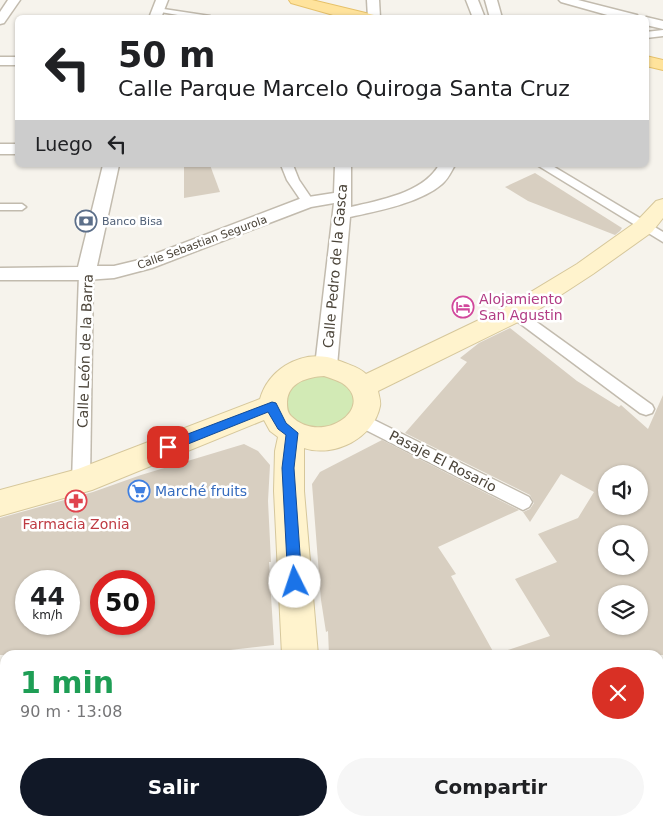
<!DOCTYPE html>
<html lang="es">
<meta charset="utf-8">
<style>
:root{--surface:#fff;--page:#f6f6f6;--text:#202124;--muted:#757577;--accent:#111827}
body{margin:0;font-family:"DejaVu Sans",sans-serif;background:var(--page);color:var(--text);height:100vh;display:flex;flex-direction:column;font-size:19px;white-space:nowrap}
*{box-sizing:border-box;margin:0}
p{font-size:16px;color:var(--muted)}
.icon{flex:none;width:28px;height:28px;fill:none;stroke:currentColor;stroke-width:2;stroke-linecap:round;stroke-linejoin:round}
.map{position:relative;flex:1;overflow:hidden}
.details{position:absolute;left:0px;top:650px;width:664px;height:176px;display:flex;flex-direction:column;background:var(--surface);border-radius:15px 15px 0 0;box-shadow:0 1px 4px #0004}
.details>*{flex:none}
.banner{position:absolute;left:15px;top:15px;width:634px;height:152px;border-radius:8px;box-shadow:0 1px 4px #0004;background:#fff;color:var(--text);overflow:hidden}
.buttons{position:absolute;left:598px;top:465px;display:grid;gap:10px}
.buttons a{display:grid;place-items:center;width:50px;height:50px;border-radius:50%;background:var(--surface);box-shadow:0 1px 4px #0004;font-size:25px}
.speed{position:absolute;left:15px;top:570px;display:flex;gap:10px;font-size:25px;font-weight:700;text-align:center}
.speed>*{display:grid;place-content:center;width:65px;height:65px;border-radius:50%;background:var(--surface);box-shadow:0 1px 4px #0004;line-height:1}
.speed small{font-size:12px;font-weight:400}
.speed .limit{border:8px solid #d22;background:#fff;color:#111}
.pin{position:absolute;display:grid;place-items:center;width:42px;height:42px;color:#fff;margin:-21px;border-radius:10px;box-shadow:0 2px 8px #0006}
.me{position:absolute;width:55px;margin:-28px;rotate:356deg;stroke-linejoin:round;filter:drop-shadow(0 0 4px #0008)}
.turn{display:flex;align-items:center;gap:18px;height:105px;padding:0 20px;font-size:22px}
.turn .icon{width:65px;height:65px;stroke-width:2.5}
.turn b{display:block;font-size:35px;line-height:42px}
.then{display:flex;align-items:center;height:48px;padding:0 20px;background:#0003;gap:10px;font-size:19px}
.round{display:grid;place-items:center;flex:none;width:52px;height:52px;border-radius:26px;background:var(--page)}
.head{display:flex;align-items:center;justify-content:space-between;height:85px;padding:0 20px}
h1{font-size:30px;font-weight:600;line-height:38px;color:#1e9e55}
.cta{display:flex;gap:10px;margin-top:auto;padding:10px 20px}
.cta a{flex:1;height:58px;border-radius:30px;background:var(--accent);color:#fff;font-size:20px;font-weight:600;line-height:58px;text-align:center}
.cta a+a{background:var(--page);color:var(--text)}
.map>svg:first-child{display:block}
</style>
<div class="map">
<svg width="663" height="826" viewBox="0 0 663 826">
<rect width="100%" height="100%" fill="#f6f3ec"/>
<path fill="#d2eab5" d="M319,375C336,377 343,382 355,395L354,413L338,427L302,428L287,414L285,396L298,381Z"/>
<g fill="#d8cfc1" fill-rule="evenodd">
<path d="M184,165H210L220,192L184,198Z"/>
<path d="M535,173L622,228L620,231L615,235L528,201L505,187Z"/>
<path d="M510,328L577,381L619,407L621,405L648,429L663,395V655H503L502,652L550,636L515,579L557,562L538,534L578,518L594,492L561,474L530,522L523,512L530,509L534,503L530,495L405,433L467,362L460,358L479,343ZM606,474H639V506H606ZM606,534H639V566H606ZM606,594H639V626H606Z"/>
<path d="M382,440L519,510L438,547L456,574L451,576L495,655H329L328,631L326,632L321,600L312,484L320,472Z"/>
<path d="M244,444L258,451L270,465L268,501L271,562H269L274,645L187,655H0V518L93,492L141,475ZM26,581H69V624H26ZM101,581H147L144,624H101Z"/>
</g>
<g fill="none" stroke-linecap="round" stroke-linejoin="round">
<g stroke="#c2bbae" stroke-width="3">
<g id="service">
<path d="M157,8L210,16L213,18H195L155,11Z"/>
<path d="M0,204H22L26,207L22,210H0Z"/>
<path d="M5,723V743L0,745V725Z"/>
</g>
</g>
<g stroke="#c2bbae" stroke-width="3">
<g id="pedestrian">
<path d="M663,30V36L646,38V32Z"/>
<path d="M281,165H293L299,180L314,202L312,205H304L287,180Z"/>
<path d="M537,165H551L663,232V242Z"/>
<path d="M86,270L91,271L93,274L90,481L87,486L81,488L75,486L72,481L79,274L81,271Z"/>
<path d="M515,308L520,310L652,405L654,409L652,413L646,415L640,413L510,316L508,313L510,310Z"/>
<path d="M362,414L529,497L532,502L529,507L523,510L517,507L356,425L354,420L356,415Z"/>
</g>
</g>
<g stroke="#c2bbae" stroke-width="3">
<g id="minor">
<path d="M8,0H20L4,23L0,24V12Z"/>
<path d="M156,0H168L161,18H149Z"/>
<path d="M367,0H379L380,18H368Z"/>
<path d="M466,0H478L485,18H473Z"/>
<path d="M485,0H497L502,18H490Z"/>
<path d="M559,0H578L637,15L639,18H618L561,2Z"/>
<path d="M343,9L349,13C344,20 335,18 327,18Z"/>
<path d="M646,17L663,21V29L646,25Z"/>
<rect x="0" y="57" width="18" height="8"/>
<rect x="0" y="144" width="18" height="10"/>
<path d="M103,165H119L97,266H114L139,260L302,198L334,193L335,165H351V207C380,200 423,193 439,165H455C451,172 448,179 442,184C420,203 378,211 350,217L337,366L334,372L326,374L318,372L315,366L334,203L311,207L152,268L114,278L86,280H0V268L78,267Z"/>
</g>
</g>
<g stroke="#d6c79b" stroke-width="2">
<g id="secondary">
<path d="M663,199V218L652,232L593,274L524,319L378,391C379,396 381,402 380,406C374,438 334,458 304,448V491L318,655H282L274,491L275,451L278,437L270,431L264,420L92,490L0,516V490L78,469L260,399C268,371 297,352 327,357C333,358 339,361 345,363C353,366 360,368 366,374L506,307L577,264L636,222L656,201ZM324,376C330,378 337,380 342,383C378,407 322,447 291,416C287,412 287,407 287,402C288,382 308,377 324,376Z"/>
<rect x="294" y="821" width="42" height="5"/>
</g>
</g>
<g stroke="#e6c16a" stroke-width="2">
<g id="primary">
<path d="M289,0H312L374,15L376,18H344L291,3Z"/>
<path d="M646,56L663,60V70L646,66Z"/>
</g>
</g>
<use href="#service" fill="#fff" fill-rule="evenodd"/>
<use href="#pedestrian" fill="#fff" fill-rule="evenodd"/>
<use href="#minor" fill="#fff" fill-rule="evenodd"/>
<use href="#secondary" fill="#fff3cd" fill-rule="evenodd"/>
<use href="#primary" fill="#ffe39c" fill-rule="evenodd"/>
</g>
<path fill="#1a73e8" stroke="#114b97" d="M272,402L276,403L286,423L298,433L294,468L302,582L300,587L295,588L290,587L288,582L282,468L286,435L278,429L268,412L168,452L164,450L162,447L164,443Z"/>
<defs>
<g id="bank-ring" transform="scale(1.125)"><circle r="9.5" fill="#fff" stroke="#5c6f8a" stroke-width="1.5"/><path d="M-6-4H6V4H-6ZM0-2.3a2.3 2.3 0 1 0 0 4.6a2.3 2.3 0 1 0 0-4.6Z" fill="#5c6f8a"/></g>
<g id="hotel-ring" transform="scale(1.125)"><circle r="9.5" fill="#fff" stroke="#d1479c" stroke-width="1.5"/><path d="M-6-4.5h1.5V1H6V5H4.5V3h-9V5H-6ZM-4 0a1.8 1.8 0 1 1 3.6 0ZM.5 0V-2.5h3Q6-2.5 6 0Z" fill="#d1479c"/></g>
<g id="supermarket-ring" transform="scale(1.125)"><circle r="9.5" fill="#fff" stroke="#3f7fe0" stroke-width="1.5"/><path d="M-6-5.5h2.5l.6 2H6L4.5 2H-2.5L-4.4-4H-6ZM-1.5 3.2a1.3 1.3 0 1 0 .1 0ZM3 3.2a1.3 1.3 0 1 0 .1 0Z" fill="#3f7fe0"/></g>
<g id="pharmacy-ring" transform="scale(1.125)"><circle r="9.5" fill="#fff" stroke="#e0444e" stroke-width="1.5"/><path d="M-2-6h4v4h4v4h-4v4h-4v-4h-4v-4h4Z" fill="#e0444e"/></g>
</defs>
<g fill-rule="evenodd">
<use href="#bank-ring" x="86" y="221"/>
<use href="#hotel-ring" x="463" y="307"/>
<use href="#supermarket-ring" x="139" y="491"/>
<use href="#pharmacy-ring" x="76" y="501"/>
</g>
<g text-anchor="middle" stroke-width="5" stroke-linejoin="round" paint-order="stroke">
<g font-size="11" fill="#4e5e75" stroke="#fff" text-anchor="start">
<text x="102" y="225">Banco Bisa</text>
</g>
<g font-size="11" fill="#4b4439" stroke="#fff">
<text transform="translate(202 242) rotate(-20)" y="4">Calle Sebastian Segurola</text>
</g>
<g font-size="14" fill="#4b4439" stroke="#fff">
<text transform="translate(335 266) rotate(-85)" y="5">Calle Pedro de la Gasca</text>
<text transform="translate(85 351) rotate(-88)" y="5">Calle León de la Barra</text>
<text transform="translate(443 461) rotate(27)" y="5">Pasaje El Rosario</text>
</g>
<g font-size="14" fill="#b23c85" stroke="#fff" text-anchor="start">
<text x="479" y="304">Alojamiento<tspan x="479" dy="16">San Agustin</tspan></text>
</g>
<g font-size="14" fill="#366cbe" stroke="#fff" text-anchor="start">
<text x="155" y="496">Marché fruits</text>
</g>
<g font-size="14" fill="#be3a42" stroke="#fff">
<text x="76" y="529">Farmacia Zonia</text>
</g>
</g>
</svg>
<div class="buttons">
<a><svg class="icon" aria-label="sound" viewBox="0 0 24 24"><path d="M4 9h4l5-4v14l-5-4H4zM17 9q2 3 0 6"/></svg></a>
<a><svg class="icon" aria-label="search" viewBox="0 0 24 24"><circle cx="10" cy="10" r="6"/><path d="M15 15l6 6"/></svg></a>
<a><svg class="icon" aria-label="layers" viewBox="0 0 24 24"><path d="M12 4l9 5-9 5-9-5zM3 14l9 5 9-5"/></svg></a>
</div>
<div class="speed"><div>44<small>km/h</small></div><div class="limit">50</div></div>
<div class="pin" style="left:168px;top:447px;background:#d93025"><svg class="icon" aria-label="arrive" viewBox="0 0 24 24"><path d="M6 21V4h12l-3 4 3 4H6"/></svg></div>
<svg class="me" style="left:295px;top:582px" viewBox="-20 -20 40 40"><circle r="19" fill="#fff"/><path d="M0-13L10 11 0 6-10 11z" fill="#1a73e8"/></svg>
<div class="banner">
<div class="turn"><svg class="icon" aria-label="left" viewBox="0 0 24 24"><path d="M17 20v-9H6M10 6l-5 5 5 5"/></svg><div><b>50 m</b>Calle Parque Marcelo Quiroga Santa Cruz</div></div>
<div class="then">Luego<svg class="icon" aria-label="left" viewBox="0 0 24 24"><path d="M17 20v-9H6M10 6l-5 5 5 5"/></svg></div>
</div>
<section class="details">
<div class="head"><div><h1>1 min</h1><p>90 m · 13:08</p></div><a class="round" style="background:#d93025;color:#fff"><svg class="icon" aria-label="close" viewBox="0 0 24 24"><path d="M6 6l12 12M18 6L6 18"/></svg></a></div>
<div class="cta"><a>Salir</a><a>Compartir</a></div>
</section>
</div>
